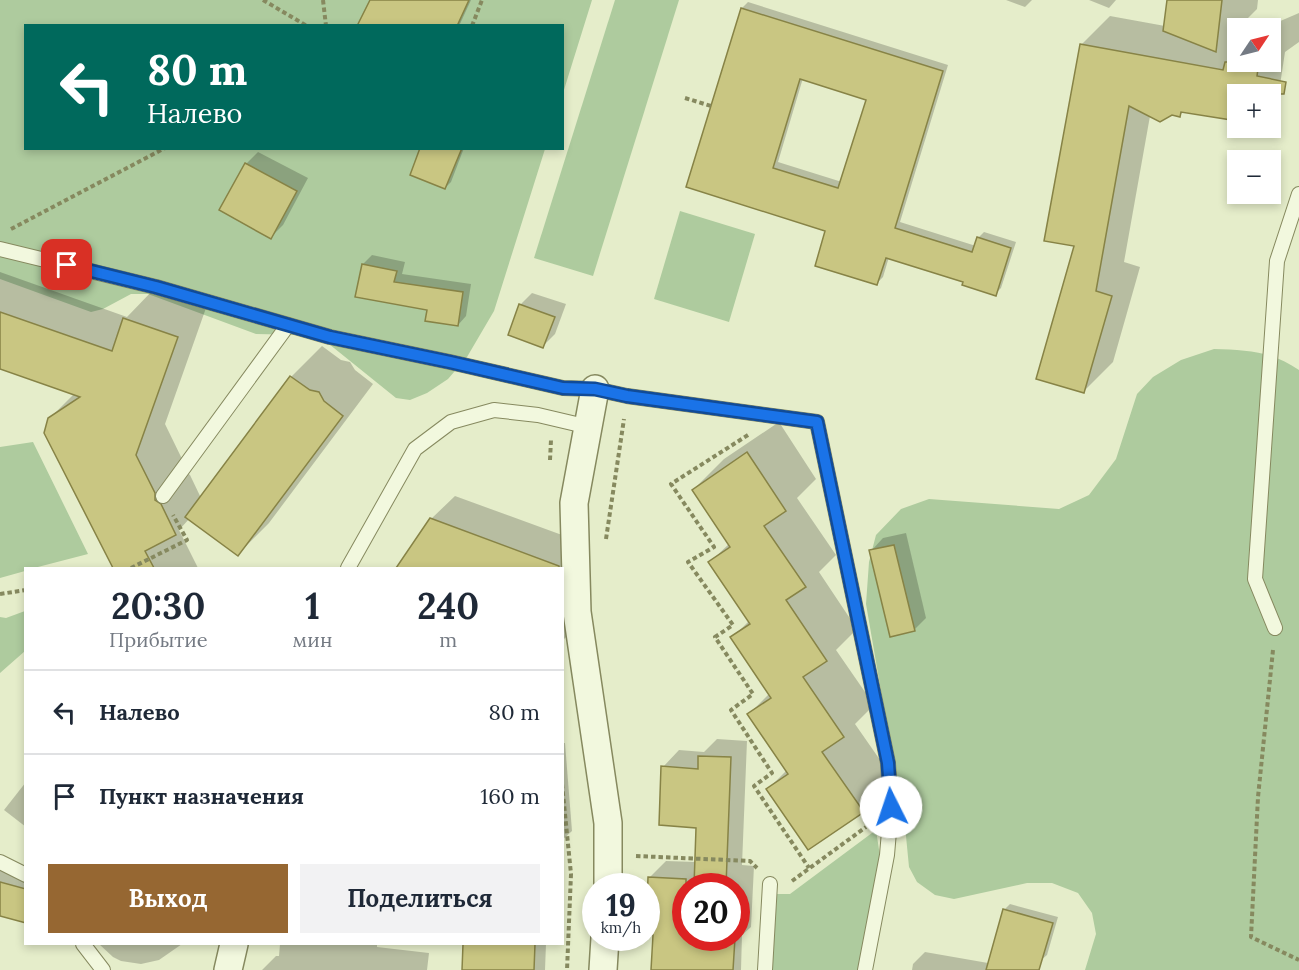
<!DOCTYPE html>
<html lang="ru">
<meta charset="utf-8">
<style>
:root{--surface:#fff;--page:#f2f2f3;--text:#1f2937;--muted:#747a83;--line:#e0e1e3;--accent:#966732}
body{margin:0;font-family:Lora,serif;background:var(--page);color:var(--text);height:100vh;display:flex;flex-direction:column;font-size:22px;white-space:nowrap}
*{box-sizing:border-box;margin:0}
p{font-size:20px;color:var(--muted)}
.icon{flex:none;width:33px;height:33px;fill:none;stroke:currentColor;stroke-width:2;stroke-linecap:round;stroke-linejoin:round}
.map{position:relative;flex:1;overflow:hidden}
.side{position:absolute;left:24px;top:567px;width:540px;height:378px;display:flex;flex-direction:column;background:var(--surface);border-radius:0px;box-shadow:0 3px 9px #0003}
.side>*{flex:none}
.guide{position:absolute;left:24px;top:24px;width:540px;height:126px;border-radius:0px;box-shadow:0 3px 9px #0003;background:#00695c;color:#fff;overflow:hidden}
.needle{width:39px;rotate:55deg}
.controls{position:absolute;left:1227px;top:18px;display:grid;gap:12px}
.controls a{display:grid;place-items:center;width:54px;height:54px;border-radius:0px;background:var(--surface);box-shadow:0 3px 9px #0003;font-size:30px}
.speed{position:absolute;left:582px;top:873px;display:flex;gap:12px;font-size:30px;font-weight:700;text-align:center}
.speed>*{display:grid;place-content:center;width:78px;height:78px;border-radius:50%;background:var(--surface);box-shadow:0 3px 9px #0003;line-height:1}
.speed small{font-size:15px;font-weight:400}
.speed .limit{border:9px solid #d22;background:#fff;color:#111}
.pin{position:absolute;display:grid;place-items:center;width:51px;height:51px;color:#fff;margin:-26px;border-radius:12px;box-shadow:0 3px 9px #0006}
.me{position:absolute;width:66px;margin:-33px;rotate:356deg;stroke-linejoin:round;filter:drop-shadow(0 0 4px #0008)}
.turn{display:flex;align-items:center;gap:21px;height:126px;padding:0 24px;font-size:27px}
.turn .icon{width:78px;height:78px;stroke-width:2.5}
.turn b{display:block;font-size:42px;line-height:51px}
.eta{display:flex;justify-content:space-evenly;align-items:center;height:102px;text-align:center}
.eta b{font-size:36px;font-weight:700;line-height:42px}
.action{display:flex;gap:12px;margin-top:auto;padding:12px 24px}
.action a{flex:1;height:69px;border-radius:0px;background:var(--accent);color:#fff;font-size:24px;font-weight:700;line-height:69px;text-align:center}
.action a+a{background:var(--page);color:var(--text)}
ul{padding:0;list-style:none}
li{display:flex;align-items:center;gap:18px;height:84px;padding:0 24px;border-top:2px solid var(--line)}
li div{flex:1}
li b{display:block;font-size:22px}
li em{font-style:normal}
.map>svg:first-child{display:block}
</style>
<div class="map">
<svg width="1299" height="970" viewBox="0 0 1299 970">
<rect width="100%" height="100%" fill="#e5edca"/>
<g fill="#aecb9e">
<path d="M0,0H592L563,93L562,26H26V148L545,149L494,311L467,357L448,379L427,393L410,400L396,398L329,344L304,335L256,334L148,294H131L103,309L91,312L0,279Z"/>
<path d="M615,0H679L593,276L534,258Z"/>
<path d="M680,211L755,234L729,322L654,299Z"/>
<path d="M1214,349C1246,350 1272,351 1299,370V970H1085L1096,934L1092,913L1078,893L1052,883H1027L954,899L935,895L917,882L909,867L906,836L866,604L869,562L876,535L901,509L929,499L1059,509L1089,495L1116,459L1137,394L1153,377L1181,360Z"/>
<path d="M33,442L88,554L34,568H26L25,571L0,578V447Z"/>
<path d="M25,611V651L0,673V617L6,618Z"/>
<path d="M876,830L880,856L858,970H772L777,894H790Z"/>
</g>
<g fill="#0003" fill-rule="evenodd">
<path d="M372,0H471L459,26H359Z"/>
<path d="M1006,0H1032L1025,7Z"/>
<path d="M1089,0H1116L1109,8Z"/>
<path d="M1168,0H1258L1257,9L1229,37L1238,39V62H1270V28H1251L1259,20L1278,22L1299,13V42L1285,52L1279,92L1270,100V94H1238L1184,111L1180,115L1172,114L1150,116L1124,262L1140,267L1113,362L1084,391L1076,245L1081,45L1110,16L1165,26Z"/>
<path d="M748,2L948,65L900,222L976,246L978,238L984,232L1016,242L1001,288L995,294L965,281L889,257L883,277L877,283L827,230L687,186L742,8ZM803,78L868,99L842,182L778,162Z"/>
<path d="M422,148H464L451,182L445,188Z"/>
<path d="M258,152L308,178L283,225L271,237L246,164Z"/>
<path d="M372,255L405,262L402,274L471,284L466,316L458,325L429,309L363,264Z"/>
<path d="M0,272L127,317L154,289L206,308L165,424L184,463V470L190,475L201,498L291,377L322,346L341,360L350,362L355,370L373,384L269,523L238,554L190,518L179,530L198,568H115L46,433L49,419L74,394L0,368Z"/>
<path d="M532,293L566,304L555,334L543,346L520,305Z"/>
<path d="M779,422L816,479L797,498L836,555L819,572L857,629L836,650L874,705L855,724L894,780L863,811L768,789L787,770L749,714L770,693L732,638L750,620L710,562L730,543L693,490L724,459Z"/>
<path d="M455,496L562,535L572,631L562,641V568H398L431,519Z"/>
<path d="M906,533L926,618L914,630L871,551L883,538Z"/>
<path d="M717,739L747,741L742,865L754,866L751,927L742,935L741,970H652L654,934L649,878L666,861L696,862L697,826L663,767L679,750L704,752ZM686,886H736V938H686Z"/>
<path d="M562,743H565L572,831L562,840Z"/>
<path d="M26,782V827L4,810Z"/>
<path d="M0,866L26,874V916L0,914Z"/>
<path d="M1010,904L1058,917L1047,955L1041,960L994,947L1005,909Z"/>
<path d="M99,944H182L159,960L141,964L121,961L113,957Z"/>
<path d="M280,944H377V947L429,953L427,970H262L276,956H279Z"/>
<path d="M464,944H546L545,970H463Z"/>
<path d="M925,952L988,963L987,970H912L913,964Z"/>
</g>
<g fill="#c9c682" stroke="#878346" stroke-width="1.5" fill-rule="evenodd">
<path d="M370,0H469L457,26H357Z"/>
<path d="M1167,0H1222L1216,52L1163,31Z"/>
<path d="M741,8L943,71L895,228L972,252L977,237L1011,248L996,296L962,285L963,282L886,258L877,285L815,266L825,231L686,187ZM800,79L866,100L838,188L773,168Z"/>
<path d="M1080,44L1223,70L1225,62H1259L1257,76L1286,82L1284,94H1238V121L1181,112L1180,117L1172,115L1160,122L1129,106L1096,291L1112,296L1084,393L1036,379L1074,246L1044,241Z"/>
<path d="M420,148H462L445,189L410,175Z"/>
<path d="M245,163L297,191L271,239L219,210Z"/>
<path d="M362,264L397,271L394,282L463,292L458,326L425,321L427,310L355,297Z"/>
<path d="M519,304L555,317L543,348L508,335Z"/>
<path d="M0,312L112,351L123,318L178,337L136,455L155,493V500L161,504L176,535L145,551L154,568H113L44,433L48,418L80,397L0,369Z"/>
<path d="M290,376L310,390L319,392L324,401L343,416L238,556L185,517Z"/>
<path d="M747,452L786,511L764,526L806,587L786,600L827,661L803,677L844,737L822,752L864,812L808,850L766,789L788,774L747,714L771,698L730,637L750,624L708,562L730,547L692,490Z"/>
<path d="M430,518L559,566V568H396Z"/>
<path d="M894,545L915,631L890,637L869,550Z"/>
<path d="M698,756L731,757L726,886H694L696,828L659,825L661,766L698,769Z"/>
<path d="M648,877L686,879V938H735L733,970H651L653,935L646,934Z"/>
<path d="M0,882L26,889V923L0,916Z"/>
<path d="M1003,909L1053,923L1039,970H986Z"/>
<path d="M463,944H535L534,970H462Z"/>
</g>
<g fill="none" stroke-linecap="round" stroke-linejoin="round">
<g stroke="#86895f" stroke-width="16">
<g id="service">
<path d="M0,249L156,287L330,337L450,362L563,388L595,389L627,396L817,422L888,763L891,808L887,855L865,970"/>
<path d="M163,496L288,325"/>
<path d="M348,568L415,449L451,422L494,410L538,415L589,427"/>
<path d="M1275,628L1255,579L1277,261L1299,194"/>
<path d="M0,862L26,875"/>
<path d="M83,944L103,970"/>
<path d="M765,970L770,884"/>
</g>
</g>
<g stroke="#86895f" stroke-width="30">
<g id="minor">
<path d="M595,389L574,503L577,612L608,823V886"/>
<path d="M228,970L234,944"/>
<path d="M603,970L605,938"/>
</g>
</g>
<g stroke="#86895f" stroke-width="4" stroke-dasharray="4.5 3" stroke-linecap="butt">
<path d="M263,0L307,26"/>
<path d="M323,0L326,26"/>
<path d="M472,26L482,0"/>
<path d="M685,98L711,106"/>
<path d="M11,229L165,148"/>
<path d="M748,435L671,484L714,547L688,562L733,625L715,637L753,694L731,710L772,773L754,786L809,868"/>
<path d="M550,460L551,440"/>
<path d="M606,539L624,419"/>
<path d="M131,568L187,540L173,515"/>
<path d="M0,594L26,590"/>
<path d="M1273,650L1258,797L1251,937L1299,960"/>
<path d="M562,784L571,874L567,970"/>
<path d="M636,856L750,861L757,868"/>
<path d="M792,881L866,827"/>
</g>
<use href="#service" stroke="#f2f8de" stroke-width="14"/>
<use href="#minor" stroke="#f2f8de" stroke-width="27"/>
</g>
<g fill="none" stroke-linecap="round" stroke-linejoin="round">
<g stroke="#114b97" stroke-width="15">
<path id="route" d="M67,265L156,287L330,337L450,362L563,388L595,389L627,396L817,422L888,763L891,807"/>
</g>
<use href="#route" stroke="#1a73e8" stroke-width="10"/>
</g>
</svg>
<div class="controls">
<a><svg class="needle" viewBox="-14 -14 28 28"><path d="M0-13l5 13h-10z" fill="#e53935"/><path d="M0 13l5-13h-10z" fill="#747a83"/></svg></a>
<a>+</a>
<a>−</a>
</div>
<div class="speed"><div>19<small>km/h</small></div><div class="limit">20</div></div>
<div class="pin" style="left:67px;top:265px;background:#d93025"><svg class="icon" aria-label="arrive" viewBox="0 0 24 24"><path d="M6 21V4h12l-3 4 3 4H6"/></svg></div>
<svg class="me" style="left:891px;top:807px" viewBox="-20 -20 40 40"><circle r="19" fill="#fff"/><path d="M0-13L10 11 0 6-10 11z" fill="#1a73e8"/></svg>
<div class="guide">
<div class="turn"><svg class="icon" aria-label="left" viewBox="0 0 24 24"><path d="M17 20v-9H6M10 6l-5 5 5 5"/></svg><div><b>80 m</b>Налево</div></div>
</div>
<section class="side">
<div class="eta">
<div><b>20:30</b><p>Прибытие</p></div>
<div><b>1</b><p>мин</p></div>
<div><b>240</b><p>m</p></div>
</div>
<ul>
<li><svg class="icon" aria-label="left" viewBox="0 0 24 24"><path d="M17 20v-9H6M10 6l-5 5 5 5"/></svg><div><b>Налево</b></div><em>80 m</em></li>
<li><svg class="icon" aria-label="arrive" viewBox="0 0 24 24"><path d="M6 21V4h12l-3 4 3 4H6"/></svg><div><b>Пункт назначения</b></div><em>160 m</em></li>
</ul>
<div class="action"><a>Выход</a><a>Поделиться</a></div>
</section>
</div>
